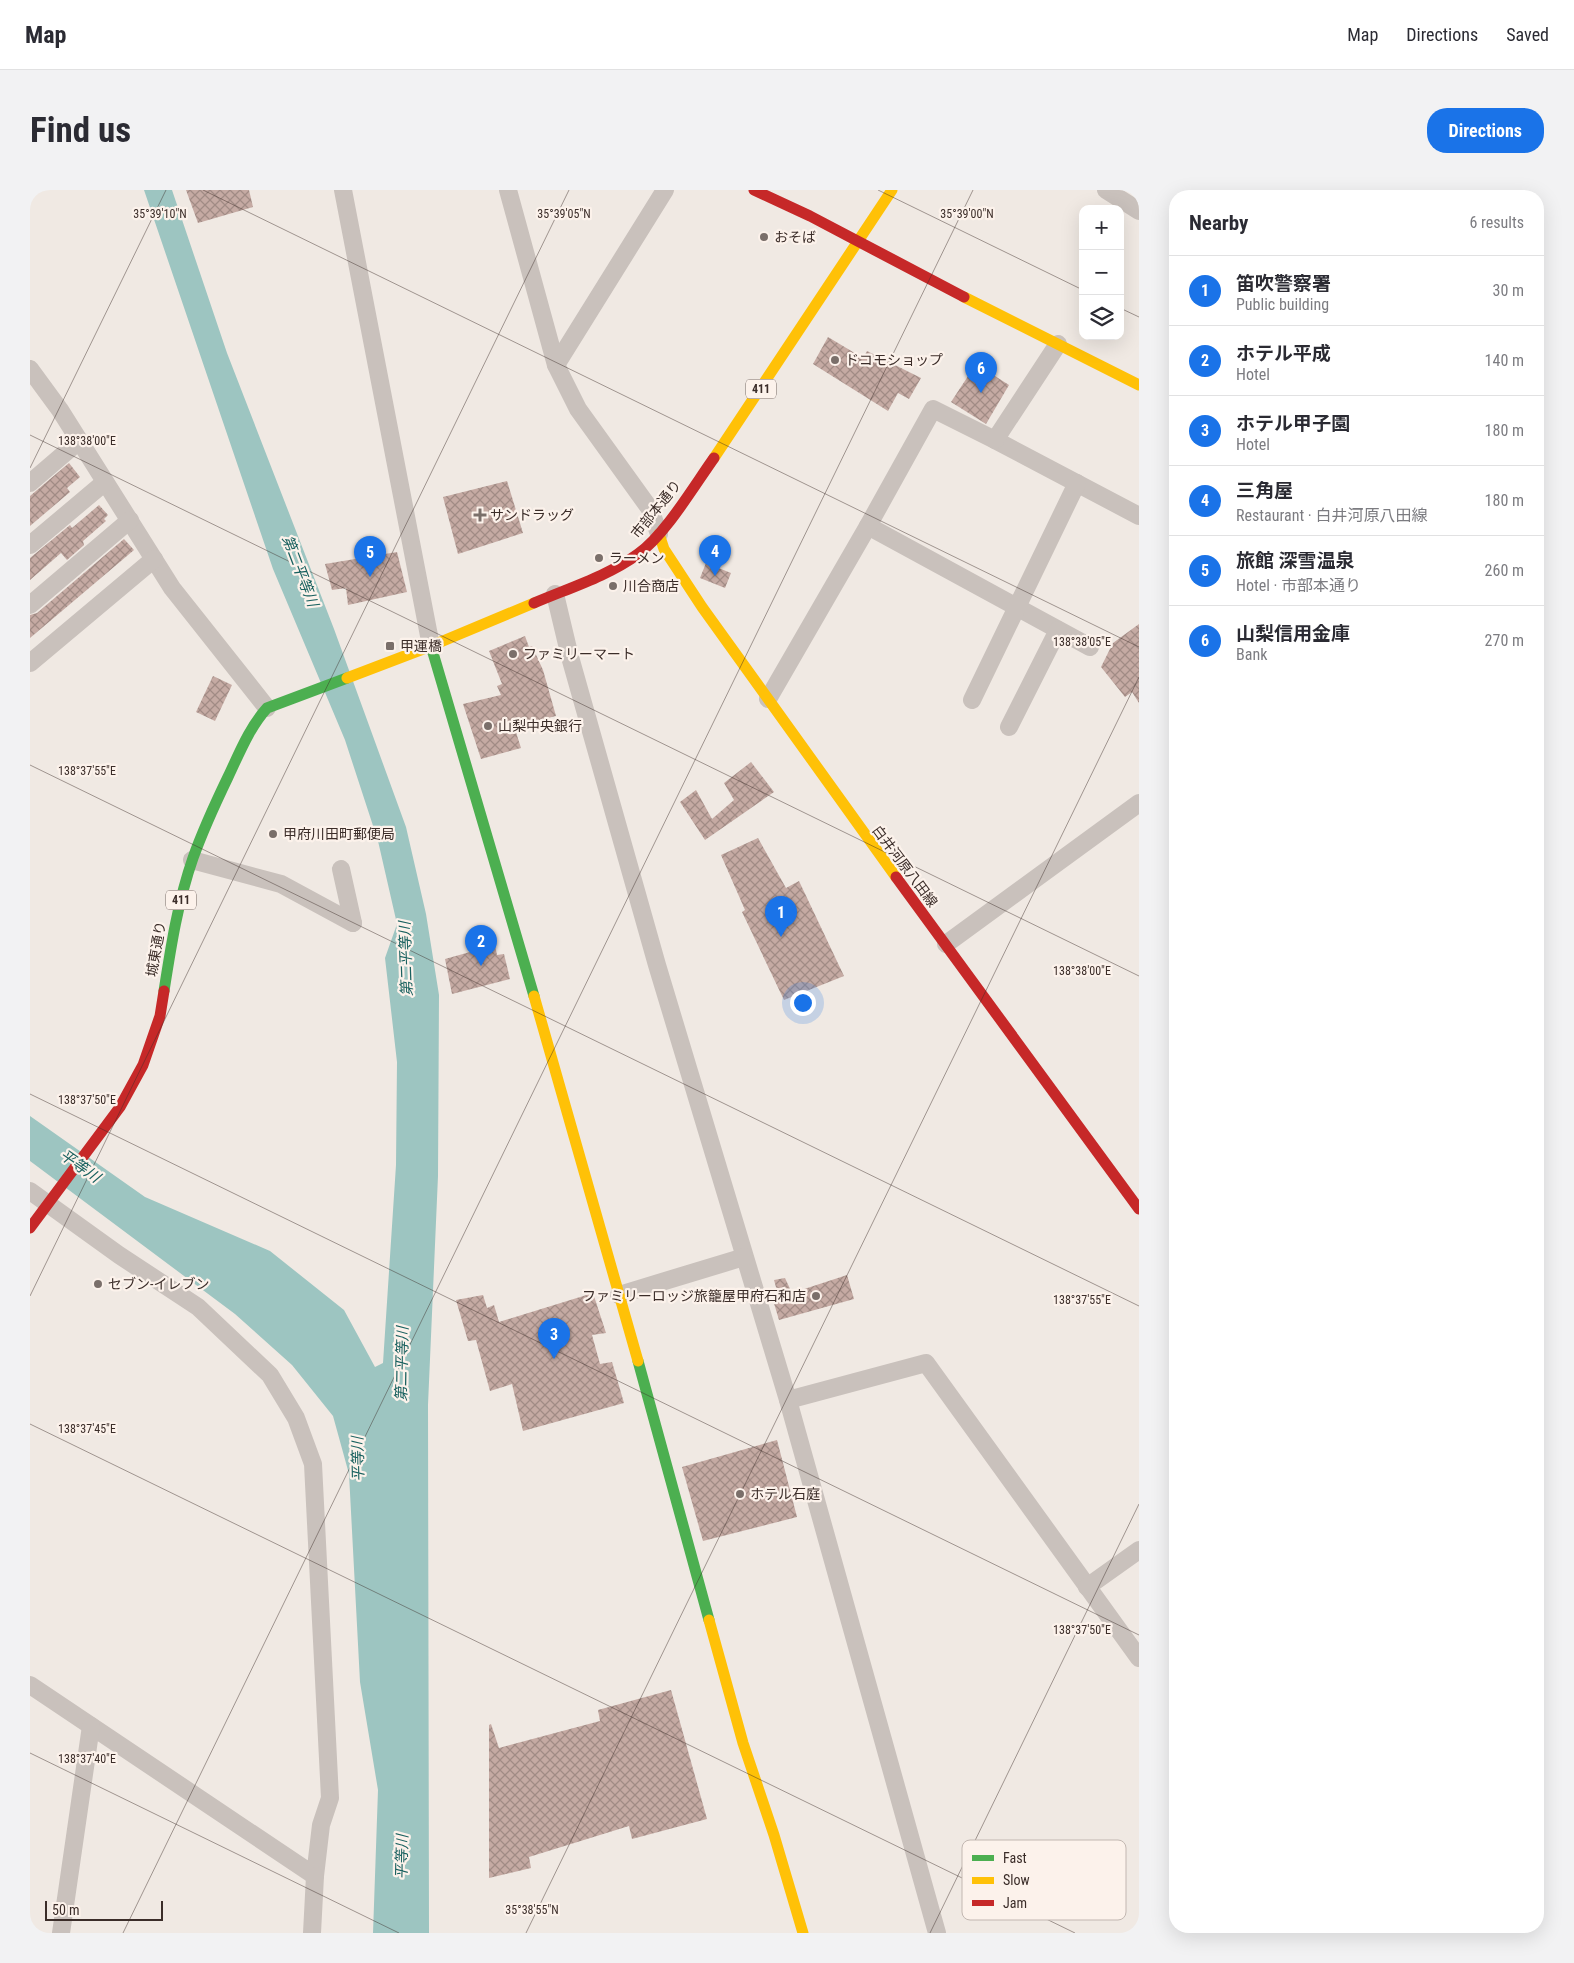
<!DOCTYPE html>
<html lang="en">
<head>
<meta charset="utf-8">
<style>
  :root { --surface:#fff; --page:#f2f2f3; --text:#2b2b33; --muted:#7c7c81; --line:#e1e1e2; --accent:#1a73e8 }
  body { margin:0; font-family:"Roboto Condensed","Noto Sans JP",sans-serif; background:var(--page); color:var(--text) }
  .controls { position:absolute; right:15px; top:15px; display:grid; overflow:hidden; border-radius:10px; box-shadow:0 5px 20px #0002 }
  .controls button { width:45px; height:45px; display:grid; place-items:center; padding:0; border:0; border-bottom:1px solid var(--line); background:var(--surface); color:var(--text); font:25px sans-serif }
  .scale { position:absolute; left:15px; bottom:12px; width:118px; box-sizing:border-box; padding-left:5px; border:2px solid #3b2d29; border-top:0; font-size:14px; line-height:18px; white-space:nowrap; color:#3b2d29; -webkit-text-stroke:4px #fcf2eb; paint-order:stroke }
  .you { position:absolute; left:772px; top:812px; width:18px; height:18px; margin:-12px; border:4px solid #fff; border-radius:50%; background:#1a73e8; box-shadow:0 0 0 8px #1a73e833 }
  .badge { display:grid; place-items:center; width:32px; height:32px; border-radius:50%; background:var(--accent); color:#fff; font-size:16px; font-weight:700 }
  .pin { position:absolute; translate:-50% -41px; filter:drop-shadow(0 1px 2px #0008) }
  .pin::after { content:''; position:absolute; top:26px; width:18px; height:15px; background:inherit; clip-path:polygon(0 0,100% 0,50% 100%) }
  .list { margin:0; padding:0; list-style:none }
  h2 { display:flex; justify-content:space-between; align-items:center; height:65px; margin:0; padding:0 20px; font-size:21px }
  h2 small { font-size:16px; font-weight:400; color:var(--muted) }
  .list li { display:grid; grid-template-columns:32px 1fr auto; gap:15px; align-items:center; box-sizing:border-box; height:70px; padding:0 20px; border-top:1px solid var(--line) }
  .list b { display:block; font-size:19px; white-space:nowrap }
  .list p { margin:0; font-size:16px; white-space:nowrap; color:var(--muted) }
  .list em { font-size:16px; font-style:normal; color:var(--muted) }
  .icon { flex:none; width:28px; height:28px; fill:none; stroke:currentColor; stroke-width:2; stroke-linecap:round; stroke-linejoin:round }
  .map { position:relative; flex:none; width:1109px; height:1743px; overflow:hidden; border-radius:20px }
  header { display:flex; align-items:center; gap:30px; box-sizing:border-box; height:70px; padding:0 25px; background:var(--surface); border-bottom:1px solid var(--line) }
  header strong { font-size:24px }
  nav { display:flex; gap:28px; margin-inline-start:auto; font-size:18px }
  .intro { display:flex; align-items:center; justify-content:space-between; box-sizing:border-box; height:120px; padding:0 30px }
  h1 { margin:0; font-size:35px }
  .button { padding:12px 22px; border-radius:20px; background:var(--accent); color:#fff; font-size:18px; font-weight:700 }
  main { display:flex; gap:30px; padding:0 30px }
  aside { flex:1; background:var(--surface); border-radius:20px; box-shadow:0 5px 20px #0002 }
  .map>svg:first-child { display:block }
  .water { fill:#9dc5c1 }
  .building { fill:url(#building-cross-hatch) }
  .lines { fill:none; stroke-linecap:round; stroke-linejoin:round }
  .street { stroke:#c9c1bc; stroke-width:18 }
  .fast { stroke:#4caf50; stroke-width:11 }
  .slow { stroke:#ffc107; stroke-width:11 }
  .jam { stroke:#c62828; stroke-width:11 }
  .ticks { fill:none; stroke:#3b2d29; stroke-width:1; stroke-opacity:0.45 }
  .poi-dot { fill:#7a6f6a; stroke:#fcf2eb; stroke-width:2 }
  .labels { text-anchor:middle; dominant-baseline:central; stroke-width:4.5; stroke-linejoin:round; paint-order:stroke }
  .shield { fill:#fcf2eb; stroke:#756863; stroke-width:1 }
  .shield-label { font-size:12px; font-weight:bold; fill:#3b2d29 }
  .poi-label { font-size:14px; fill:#3b2d29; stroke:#fcf2eb; text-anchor:start }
  .street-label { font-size:14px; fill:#3b2d29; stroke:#fcf2eb }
  .water-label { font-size:15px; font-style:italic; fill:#19615f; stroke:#fcf2eb }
  .key { fill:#fcf2eb; stroke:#c2b7b1; stroke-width:1 }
  .key-label { font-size:14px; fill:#3b2d29 }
  .ticks-label { font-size:12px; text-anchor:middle; fill:#3b2d29; stroke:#fcf2eb; stroke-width:4.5; stroke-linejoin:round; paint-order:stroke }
</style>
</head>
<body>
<header>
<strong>Map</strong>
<nav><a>Map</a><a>Directions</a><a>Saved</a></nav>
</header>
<div class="intro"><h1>Find us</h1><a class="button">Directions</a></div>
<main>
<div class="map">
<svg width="1109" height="1743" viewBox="0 0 1109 1743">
  <defs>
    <pattern id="building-cross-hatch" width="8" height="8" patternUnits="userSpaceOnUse" patternTransform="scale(1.25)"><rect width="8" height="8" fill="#c5aaa3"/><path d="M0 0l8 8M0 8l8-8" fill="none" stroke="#a18b85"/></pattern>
  </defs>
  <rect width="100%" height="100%" fill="#f0e9e3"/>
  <polygon class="water" points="114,0 142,0 197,163 304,439 376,637 396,724 409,805 408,986 398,1215 399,1743 343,1743 348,1600 330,1492 319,1284 303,1226 262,1175 205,1124 0,971 0,926 115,1007 240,1061 314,1120 345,1177 353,1173 366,975 367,872 355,768 367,734 348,651 315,550 243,379"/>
  <g class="building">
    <polygon points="156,0 219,0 223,17 168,33"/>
    <polygon points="798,147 833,168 837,161 891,188 879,209 868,203 858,221 783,174"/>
    <polygon points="946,174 979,195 956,234 921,212"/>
    <polygon points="39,273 50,287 37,298 40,302 0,336 0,306"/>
    <polygon points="477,291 493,343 428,364 413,307"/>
    <polygon points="69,315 78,325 74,329 76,331 53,351 54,355 37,370 31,363 0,390 0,368 40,335 42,338"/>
    <polygon points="94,349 104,360 0,448 0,425 7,423"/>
    <polygon points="367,362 377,402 318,415 316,398 302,400 295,374"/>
    <polygon points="676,373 701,383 695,398 670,388"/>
    <polygon points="1109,434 1109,513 1102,502 1095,507 1071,477 1083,453"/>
    <polygon points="495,446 499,457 502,456 513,480 526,526 484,536 491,558 451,569 433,514 471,505 467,496 472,494 459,461"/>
    <polygon points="183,486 202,495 185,531 166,522"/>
    <polygon points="721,572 744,602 675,650 650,612 666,600 682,629 704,610 694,593"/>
    <polygon points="728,648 756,698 769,691 814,786 754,810 712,722 715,720 691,665"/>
    <polygon points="465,755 467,765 474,764 480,789 422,804 415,769"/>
    <polygon points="817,1085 824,1109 749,1130 743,1110 749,1108 744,1090 755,1088 762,1103"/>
    <polygon points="563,1103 576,1143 562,1145 570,1174 582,1172 594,1213 493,1241 482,1194 460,1201 446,1150 438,1151 426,1110 453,1105 457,1118 464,1115 469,1132"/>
    <polygon points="747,1250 767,1327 673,1351 652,1277"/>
    <polygon points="641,1500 677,1629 602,1649 599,1636 499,1667 501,1678 459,1688 459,1535 461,1534 469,1558 570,1531 568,1520"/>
  </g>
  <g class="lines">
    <g class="street">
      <polyline points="313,0 401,456"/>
      <polyline points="478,0 526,175 548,219 620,319 629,344"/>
      <polyline points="1076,0 1109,21"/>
      <polyline points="526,175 635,0"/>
      <polyline points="0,179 30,220 142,398 237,518"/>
      <polyline points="965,250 1109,326"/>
      <polyline points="0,293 49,251"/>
      <polyline points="838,336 1060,457"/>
      <polyline points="0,355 75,292"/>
      <polyline points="525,404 540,467 627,775 758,1210 907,1743"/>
      <polyline points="0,415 100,330"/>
      <polyline points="0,473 124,369"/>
      <polyline points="738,509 838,336 903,219 965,250 1028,154"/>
      <polyline points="942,510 1047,293"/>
      <polyline points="979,537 1028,440"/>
      <polyline points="162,670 251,694 323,733"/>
      <polyline points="311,679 323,733"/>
      <polyline points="916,754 1109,613"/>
      <polyline points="0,1001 89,1065 168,1117 240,1185 266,1228 283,1274 300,1608 291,1635 285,1686 0,1495"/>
      <polyline points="589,1105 714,1067"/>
      <polyline points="758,1210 896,1173 1109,1468"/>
      <polyline points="1057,1397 1109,1360"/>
      <polyline points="31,1743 61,1536"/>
      <polyline points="282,1743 285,1686"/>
    </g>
    <g class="fast">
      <polyline points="401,456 504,806"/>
      <path d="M 134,801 C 141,756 148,711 163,668 C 173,640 185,614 198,587 C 209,564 219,538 237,518 L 317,488"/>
      <polyline points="608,1171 679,1430"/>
    </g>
    <g class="slow">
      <polyline points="934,107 1109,195"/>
      <polyline points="684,268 862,0"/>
      <polyline points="629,344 634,359 672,417 866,687"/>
      <polyline points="317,488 401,456 504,413"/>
      <polyline points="504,806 608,1171"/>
      <polyline points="679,1430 713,1553 744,1645 773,1743"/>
    </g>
    <g class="jam">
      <polyline points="724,0 780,26 934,107"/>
      <path d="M 504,413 C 539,398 578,386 608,364 C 635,345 664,296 684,268"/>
      <polyline points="866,687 1109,1019"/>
      <polyline points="0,1038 90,917 113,875 130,826 134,801"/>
    </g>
  </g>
  <path class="ticks" d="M 173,0 L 1109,457M 848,0 L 1053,100M 1090,118 L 1109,127M 0,245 L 1109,786M 0,278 L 136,0M 0,575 L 1109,1116M 0,904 L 1109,1445M 0,1106 L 539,0M 0,1234 L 1045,1743M 0,1563 L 369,1743M 93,1743 L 943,0M 496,1743 L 1109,487M 900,1743 L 1109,1314"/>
  <g class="poi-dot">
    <circle cx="734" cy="47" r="5"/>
    <circle cx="805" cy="170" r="5"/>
    <path d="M447.5 317.5h5v5h5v5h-5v5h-5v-5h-5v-5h5z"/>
    <circle cx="569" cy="368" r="5"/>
    <circle cx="583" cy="396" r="5"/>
    <rect x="355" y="451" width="10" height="10" rx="2.5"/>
    <circle cx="483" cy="464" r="5"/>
    <circle cx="458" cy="536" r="5"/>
    <circle cx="243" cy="644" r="5"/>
    <circle cx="68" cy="1094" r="5"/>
    <circle cx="786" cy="1106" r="5"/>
    <circle cx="710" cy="1304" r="5"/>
  </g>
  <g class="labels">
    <g class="shield">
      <rect x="716" y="189.5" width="30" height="19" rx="4"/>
      <rect x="136" y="700.5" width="30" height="19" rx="4"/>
    </g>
    <g class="shield-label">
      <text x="731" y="199">411</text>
      <text x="151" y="710">411</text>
    </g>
    <g class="poi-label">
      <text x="744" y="47">おそば</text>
      <text x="815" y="170">ドコモショップ</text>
      <text x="460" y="325">サンドラッグ</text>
      <text x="579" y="368">ラーメン</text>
      <text x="593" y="396">川合商店</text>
      <text x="370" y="456">甲運橋</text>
      <text x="493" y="464">ファミリーマート</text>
      <text x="468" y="536">山梨中央銀行</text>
      <text x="253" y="644">甲府川田町郵便局</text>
      <text x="78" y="1094">セブン-イレブン</text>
      <text x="776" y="1106" text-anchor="end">ファミリーロッジ旅籠屋甲府石和店</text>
      <text x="720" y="1304">ホテル石庭</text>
    </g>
    <g class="street-label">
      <text transform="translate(626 319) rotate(-51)">市部本通り</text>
      <text transform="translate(875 676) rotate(53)">白井河原八田線</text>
      <text transform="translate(126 759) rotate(-80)">城東通り</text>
    </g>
    <g class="water-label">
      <text transform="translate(270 381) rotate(69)">第二平等川</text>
      <text transform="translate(376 769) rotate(-92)">第二平等川</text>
      <text transform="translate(50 976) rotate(35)">平等川</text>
      <text transform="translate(372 1174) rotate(-89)">第二平等川</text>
      <text transform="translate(328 1269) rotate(-91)">平等川</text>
      <text transform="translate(372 1667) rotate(-89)">平等川</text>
    </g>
  </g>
  <rect x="932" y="1650" width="164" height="80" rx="8" class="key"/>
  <rect x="942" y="1665" width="22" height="6" fill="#4caf50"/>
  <rect x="942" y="1687" width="22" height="7" fill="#ffc107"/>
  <rect x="942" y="1710" width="22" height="6" fill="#c62828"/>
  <g class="key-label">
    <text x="973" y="1673">Fast</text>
    <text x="973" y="1695">Slow</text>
    <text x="973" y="1718">Jam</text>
  </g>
  <g class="ticks-label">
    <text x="130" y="28">35°39'10"N</text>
    <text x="534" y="28">35°39'05"N</text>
    <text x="937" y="28">35°39'00"N</text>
    <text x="57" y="255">138°38'00"E</text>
    <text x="1052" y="456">138°38'05"E</text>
    <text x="57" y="585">138°37'55"E</text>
    <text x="1052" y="785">138°38'00"E</text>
    <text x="57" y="914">138°37'50"E</text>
    <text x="1052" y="1114">138°37'55"E</text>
    <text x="57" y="1243">138°37'45"E</text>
    <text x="1052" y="1444">138°37'50"E</text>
    <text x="57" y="1573">138°37'40"E</text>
    <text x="502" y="1724">35°38'55"N</text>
  </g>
</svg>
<div class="controls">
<button>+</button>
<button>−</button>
<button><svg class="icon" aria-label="layers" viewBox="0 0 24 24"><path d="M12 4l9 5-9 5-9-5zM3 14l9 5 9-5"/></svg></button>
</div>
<div class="scale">50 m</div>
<div class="you"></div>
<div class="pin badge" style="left:751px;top:747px">1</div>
<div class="pin badge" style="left:451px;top:776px">2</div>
<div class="pin badge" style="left:524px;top:1169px">3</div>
<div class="pin badge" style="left:685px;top:386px">4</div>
<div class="pin badge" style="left:340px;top:387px">5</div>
<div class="pin badge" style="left:951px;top:203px">6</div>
</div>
<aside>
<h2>Nearby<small>6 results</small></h2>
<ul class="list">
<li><span class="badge">1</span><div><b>笛吹警察署</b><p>Public building</p></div><em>30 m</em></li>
<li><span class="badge">2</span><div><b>ホテル平成</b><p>Hotel</p></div><em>140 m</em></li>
<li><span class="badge">3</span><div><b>ホテル甲子園</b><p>Hotel</p></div><em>180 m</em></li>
<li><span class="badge">4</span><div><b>三角屋</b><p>Restaurant · 白井河原八田線</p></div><em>180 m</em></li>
<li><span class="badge">5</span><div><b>旅館 深雪温泉</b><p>Hotel · 市部本通り</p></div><em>260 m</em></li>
<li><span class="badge">6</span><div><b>山梨信用金庫</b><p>Bank</p></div><em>270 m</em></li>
</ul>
</aside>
</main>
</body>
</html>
